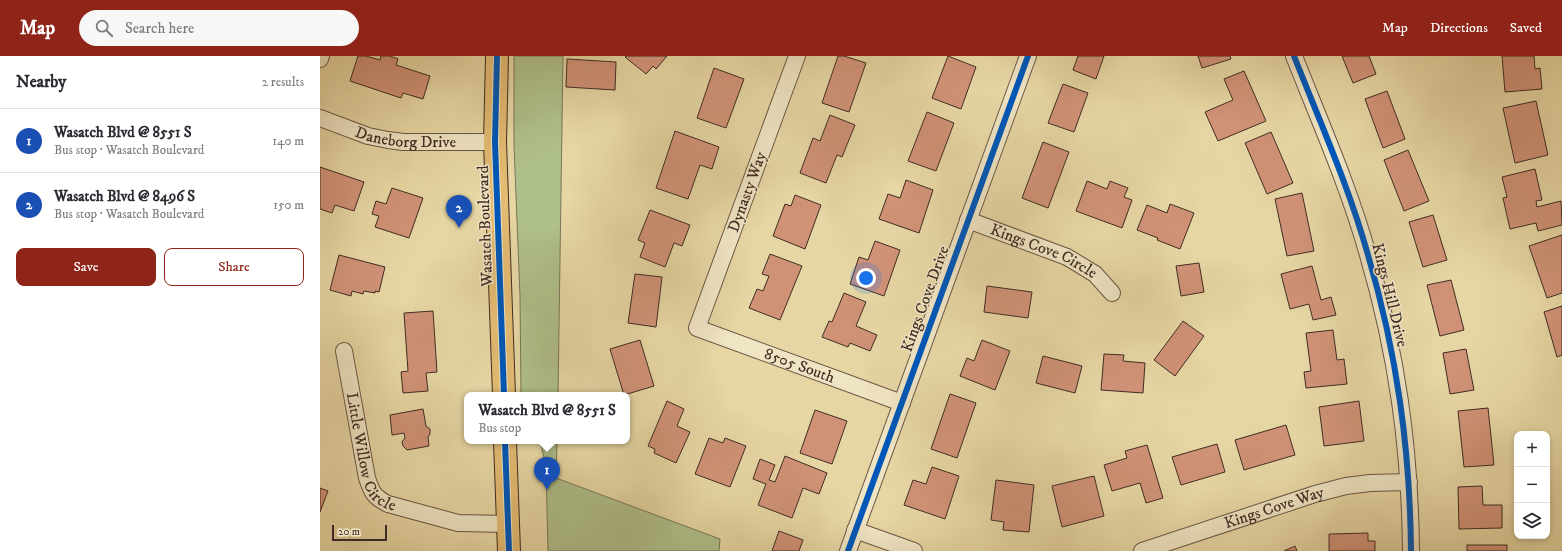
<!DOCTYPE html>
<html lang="en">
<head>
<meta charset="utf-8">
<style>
  :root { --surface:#fff; --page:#f7f7f7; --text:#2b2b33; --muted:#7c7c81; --line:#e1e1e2; --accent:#8f2418 }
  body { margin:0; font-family:"IM FELL DW Pica",serif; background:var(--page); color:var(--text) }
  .controls { position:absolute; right:12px; bottom:12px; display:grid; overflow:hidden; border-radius:8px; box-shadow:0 2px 6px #0003 }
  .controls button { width:36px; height:36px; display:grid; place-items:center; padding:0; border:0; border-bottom:1px solid var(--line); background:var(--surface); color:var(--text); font:20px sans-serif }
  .scale { position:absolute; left:12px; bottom:10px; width:55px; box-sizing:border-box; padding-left:4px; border:2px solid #402c24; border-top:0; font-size:11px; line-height:14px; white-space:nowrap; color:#402c24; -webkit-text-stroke:3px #efe4c3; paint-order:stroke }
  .you { position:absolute; left:546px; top:222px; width:14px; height:14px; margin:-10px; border:3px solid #fff; border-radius:50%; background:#1a73e8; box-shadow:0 0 0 6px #1a73e833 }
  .badge { display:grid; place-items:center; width:26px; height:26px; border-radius:50%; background:var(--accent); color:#fff; font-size:13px; font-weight:700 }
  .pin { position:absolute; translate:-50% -33px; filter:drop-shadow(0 1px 2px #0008) }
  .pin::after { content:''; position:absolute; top:21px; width:14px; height:12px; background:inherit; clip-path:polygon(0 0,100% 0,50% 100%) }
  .popup { position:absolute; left:144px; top:336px; width:166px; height:52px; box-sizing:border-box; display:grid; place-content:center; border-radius:8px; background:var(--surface); filter:drop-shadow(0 1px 3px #0005); font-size:13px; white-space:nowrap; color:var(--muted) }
  .popup b { font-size:15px; color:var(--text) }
  .popup::after { content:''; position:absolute; left:50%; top:100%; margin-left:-8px; border:8px solid transparent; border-top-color:var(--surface) }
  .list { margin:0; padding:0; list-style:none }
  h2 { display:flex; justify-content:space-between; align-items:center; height:52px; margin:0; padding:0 16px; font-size:17px }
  h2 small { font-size:13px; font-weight:400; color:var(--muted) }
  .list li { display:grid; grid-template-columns:26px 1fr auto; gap:12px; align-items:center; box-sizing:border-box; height:64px; padding:0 16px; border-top:1px solid var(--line) }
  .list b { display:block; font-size:15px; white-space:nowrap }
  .list p { margin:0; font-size:13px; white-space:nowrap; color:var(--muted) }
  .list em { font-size:13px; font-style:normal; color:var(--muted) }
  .actions { display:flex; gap:8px; padding:12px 16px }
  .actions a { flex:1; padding:9px 0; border:1px solid var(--accent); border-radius:8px; text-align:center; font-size:14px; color:var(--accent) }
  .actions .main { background:var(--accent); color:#fff }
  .icon { flex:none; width:22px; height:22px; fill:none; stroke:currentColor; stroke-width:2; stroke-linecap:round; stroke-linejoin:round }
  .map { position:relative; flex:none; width:1242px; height:495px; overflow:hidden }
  header { display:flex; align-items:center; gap:24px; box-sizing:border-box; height:56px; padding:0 20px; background:var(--accent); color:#fff }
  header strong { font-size:19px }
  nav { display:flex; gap:22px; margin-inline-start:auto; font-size:14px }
  .search { width:280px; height:36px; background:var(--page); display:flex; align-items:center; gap:10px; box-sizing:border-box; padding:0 14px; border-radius:22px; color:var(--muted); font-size:15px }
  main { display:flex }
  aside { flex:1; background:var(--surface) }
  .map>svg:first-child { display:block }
  .green { fill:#afbf8a; stroke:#787657 }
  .building { fill:#d09277; stroke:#402c24 }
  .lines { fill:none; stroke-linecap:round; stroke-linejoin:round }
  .street-casing { stroke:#6a5644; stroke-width:18 }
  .primary-casing { stroke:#402c24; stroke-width:24 }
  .street { stroke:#efe4c3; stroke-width:16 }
  .primary { stroke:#e3bb72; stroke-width:22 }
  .cycleway-casing { stroke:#efe4c3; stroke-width:8 }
  .cycleway { stroke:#0057b8; stroke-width:6 }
  .labels { text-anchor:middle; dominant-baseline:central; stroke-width:3; stroke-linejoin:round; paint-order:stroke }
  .street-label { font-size:16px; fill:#402c24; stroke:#efe4c3 }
</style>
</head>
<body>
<header>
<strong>Map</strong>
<div class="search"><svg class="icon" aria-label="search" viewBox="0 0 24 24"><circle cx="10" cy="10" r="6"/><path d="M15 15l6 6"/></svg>Search here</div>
<nav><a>Map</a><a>Directions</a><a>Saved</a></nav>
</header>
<main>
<aside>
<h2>Nearby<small>2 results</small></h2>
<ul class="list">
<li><span class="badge" style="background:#1a4fb4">1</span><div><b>Wasatch Blvd @ 8551 S</b><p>Bus stop · Wasatch Boulevard</p></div><em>140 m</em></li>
<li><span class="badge" style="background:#1a4fb4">2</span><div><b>Wasatch Blvd @ 8496 S</b><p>Bus stop · Wasatch Boulevard</p></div><em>150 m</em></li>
</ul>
<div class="actions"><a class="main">Save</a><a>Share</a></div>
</aside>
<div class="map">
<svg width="1242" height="495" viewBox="0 0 1242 495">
  <rect width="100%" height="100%" fill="#e6d6a3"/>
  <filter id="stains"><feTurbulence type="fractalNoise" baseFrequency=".005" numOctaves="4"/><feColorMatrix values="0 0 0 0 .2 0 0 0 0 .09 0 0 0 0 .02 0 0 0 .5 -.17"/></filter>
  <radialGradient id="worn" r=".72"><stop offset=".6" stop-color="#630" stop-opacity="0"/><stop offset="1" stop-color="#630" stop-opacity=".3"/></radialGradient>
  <g class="green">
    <polygon points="194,0 243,0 238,339 201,338 200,240 194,89"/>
    <polygon points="220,385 237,385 236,422 400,483 399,495 228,495 226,410"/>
  </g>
  <g class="building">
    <polygon points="38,0 46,0 60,4 61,0 70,0 78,3 76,9 110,20 103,43 83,37 81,42 30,25"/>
    <polygon points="306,0 347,0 336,13 333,10 326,18 305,1"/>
    <polygon points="518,0 524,0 546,7 529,56 502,47"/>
    <polygon points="628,0 656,11 641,53 612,42"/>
    <polygon points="758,0 784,0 776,23 753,14"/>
    <polygon points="878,0 910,0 911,3 882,12"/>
    <polygon points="1022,0 1049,0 1056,18 1033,27"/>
    <polygon points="1182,0 1214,0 1215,13 1220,12 1222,33 1185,36"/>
    <polygon points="247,3 296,6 295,34 246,31"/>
    <polygon points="394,12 424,23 406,72 377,62"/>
    <polygon points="924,15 946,65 898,85 885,56 913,44 904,23"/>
    <polygon points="743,28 768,37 754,76 728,67"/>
    <polygon points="1067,35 1085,83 1063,92 1045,43"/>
    <polygon points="1216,45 1228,99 1195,107 1183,52"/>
    <polygon points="607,56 634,67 616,115 588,105"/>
    <polygon points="510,59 535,69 522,101 517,99 506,127 480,117 493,82 500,85"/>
    <polygon points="355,75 399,91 392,113 380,109 368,143 336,132"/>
    <polygon points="951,76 973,127 947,138 925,87"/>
    <polygon points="723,86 749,96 728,152 702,142"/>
    <polygon points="1088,94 1109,145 1084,155 1064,104"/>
    <polygon points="0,111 44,126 34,155 15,149 12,157 0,153"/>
    <polygon points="1215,113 1222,144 1216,145 1217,151 1241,145 1242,169 1218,175 1216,167 1190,173 1183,142 1187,141 1182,121"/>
    <polygon points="586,124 613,134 599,177 559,163 568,138 580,142"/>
    <polygon points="767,125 787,133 790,125 808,132 804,141 812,144 802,172 756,155"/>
    <polygon points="72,132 103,142 89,182 55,171 59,160 52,158 56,145 66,148"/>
    <polygon points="982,137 994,195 967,200 955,143"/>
    <polygon points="475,139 501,149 485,193 453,180 465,148 471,150"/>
    <polygon points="850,148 874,157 860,193 837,184 838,182 817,174 827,149 847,157"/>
    <polygon points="330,154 370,169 362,190 354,187 345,211 320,201 325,187 318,184"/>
    <polygon points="1113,159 1127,204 1103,211 1089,166"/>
    <polygon points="1242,179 1242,237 1227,242 1209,190"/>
    <polygon points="555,185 580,194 564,240 530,228 539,201 548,204"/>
    <polygon points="450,198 482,210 460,264 429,252 437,233 443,235 449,220 442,218"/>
    <polygon points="19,199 65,211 59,236 55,235 55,237 44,235 43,238 32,235 31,240 10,234"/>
    <polygon points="879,207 884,236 861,240 856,210"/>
    <polygon points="992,210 1001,244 1011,241 1016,259 993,264 989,248 970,253 961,218"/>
    <polygon points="315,218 342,221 336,271 308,267"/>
    <polygon points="1131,224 1144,274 1120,280 1107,229"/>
    <polygon points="667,230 712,236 708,262 664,256"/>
    <polygon points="524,237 546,246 536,270 557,279 550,295 530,287 528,291 502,281 509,265 512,266"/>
    <polygon points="1242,250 1242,299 1237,301 1224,256"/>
    <polygon points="113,255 117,316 106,317 108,335 83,337 81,316 88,315 84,257"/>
    <polygon points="863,265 884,280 855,320 834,304"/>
    <polygon points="1013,274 1017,304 1024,303 1027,328 986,332 984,316 991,315 986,277"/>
    <polygon points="320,284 334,330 304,339 290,293"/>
    <polygon points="662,284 690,295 675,334 640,320 647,302 654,305"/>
    <polygon points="1146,293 1154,334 1130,338 1123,297"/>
    <polygon points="784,298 804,299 803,305 825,307 823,337 781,334"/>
    <polygon points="723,300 762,310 755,337 716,327"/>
    <polygon points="630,338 656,347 637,402 611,393"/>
    <polygon points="347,345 364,353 357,370 370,376 356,407 334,397 335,393 328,390"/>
    <polygon points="1039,345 1044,385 1004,390 999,351"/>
    <polygon points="1168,352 1174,409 1144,411 1138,355"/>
    <polygon points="103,353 106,370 110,373 110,378 108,381 109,390 87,394 83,390 82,386 85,382 84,377 72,379 70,359"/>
    <polygon points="495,354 527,365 512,408 480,397"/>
    <polygon points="966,369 975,399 924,414 915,384"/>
    <polygon points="389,382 403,387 405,382 426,390 410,431 375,418"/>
    <polygon points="897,388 905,416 861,429 852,401"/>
    <polygon points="827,389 843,442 826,447 820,427 792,435 784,409 807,402 805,395"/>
    <polygon points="465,400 507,417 499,438 483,432 472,462 438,449 446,428 433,423 440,403 455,409 449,424 455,426"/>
    <polygon points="612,411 639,420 625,463 584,449 593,424 606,428"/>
    <polygon points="774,420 784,460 742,471 732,430"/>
    <polygon points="676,424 714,429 709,476 683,474 684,466 671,464"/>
    <polygon points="1162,430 1163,449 1182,449 1182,472 1139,473 1138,431"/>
    <polygon points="0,432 8,435 0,456"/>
    <polygon points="459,475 483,484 479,495 452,495"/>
    <polygon points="1048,477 1048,485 1055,485 1055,495 1009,495 1009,478"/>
    <rect x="1147" y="489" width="40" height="6"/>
    <polygon points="975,490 977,495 964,495"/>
  </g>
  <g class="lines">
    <defs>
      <g id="street">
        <path id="s1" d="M 477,0 L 377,272 L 582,347"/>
        <path d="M 974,0 C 1000,66 1029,131 1048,199 C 1077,298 1090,392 1091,495"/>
        <polyline points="0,3 1,0"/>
        <path id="s2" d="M 0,62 L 48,80 L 68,84 L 83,86 L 175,86"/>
        <path id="s3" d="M 648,164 L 747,201 L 775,218 L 792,237"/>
        <path id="s4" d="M 24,295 L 47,422 C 52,437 54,441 68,448 L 138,467 L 188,468"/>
        <polyline points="535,474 594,495"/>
        <polyline points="528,495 708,0"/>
        <path id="s5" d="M 822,495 L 995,438 L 1026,430 L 1050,427 L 1089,426"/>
      </g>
      <g id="primary">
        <polyline points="177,0 175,86 184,339"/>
        <polyline points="185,385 189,495"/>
      </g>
    </defs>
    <use href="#street" class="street-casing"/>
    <use href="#primary" class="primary-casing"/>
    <use href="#street" class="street"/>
    <use href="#primary" class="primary"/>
    <defs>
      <g id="cycleway">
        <polyline points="177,0 175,86 184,339"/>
        <path d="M 974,0 C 1000,66 1029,131 1048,199 C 1077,298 1090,392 1091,495"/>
        <polyline points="185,385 189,495"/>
        <polyline points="528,495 708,0"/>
      </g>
    </defs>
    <use href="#cycleway" class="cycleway-casing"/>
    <use href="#cycleway" class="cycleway"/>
  </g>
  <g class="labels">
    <g class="street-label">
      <text stroke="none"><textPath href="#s2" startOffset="89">Daneborg Drive</textPath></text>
      <text transform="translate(427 136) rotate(-70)">Dynasty Way</text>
      <text transform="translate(165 170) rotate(-92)">Wasatch Boulevard</text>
      <text stroke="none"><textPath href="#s3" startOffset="82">Kings Cove Circle</textPath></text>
      <text transform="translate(1070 239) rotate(76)">Kings Hill Drive</text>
      <text transform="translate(605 243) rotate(-70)">Kings Cove Drive</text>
      <text stroke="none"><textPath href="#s1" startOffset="399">8505 South</textPath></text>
      <text stroke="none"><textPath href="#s4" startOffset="107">Little Willow Circle</textPath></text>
      <text stroke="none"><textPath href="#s5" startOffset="139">Kings Cove Way</textPath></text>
    </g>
  </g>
  <rect width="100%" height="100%" filter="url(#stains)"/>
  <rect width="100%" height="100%" fill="url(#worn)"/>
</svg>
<div class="controls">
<button>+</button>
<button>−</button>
<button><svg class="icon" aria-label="layers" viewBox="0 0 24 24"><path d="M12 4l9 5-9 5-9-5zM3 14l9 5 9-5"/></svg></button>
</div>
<div class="scale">20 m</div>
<div class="you"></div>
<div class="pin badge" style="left:227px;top:434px;background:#1a4fb4">1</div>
<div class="popup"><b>Wasatch Blvd @ 8551 S</b>Bus stop</div>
<div class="pin badge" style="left:139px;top:172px;background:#1a4fb4">2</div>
</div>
</main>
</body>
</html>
